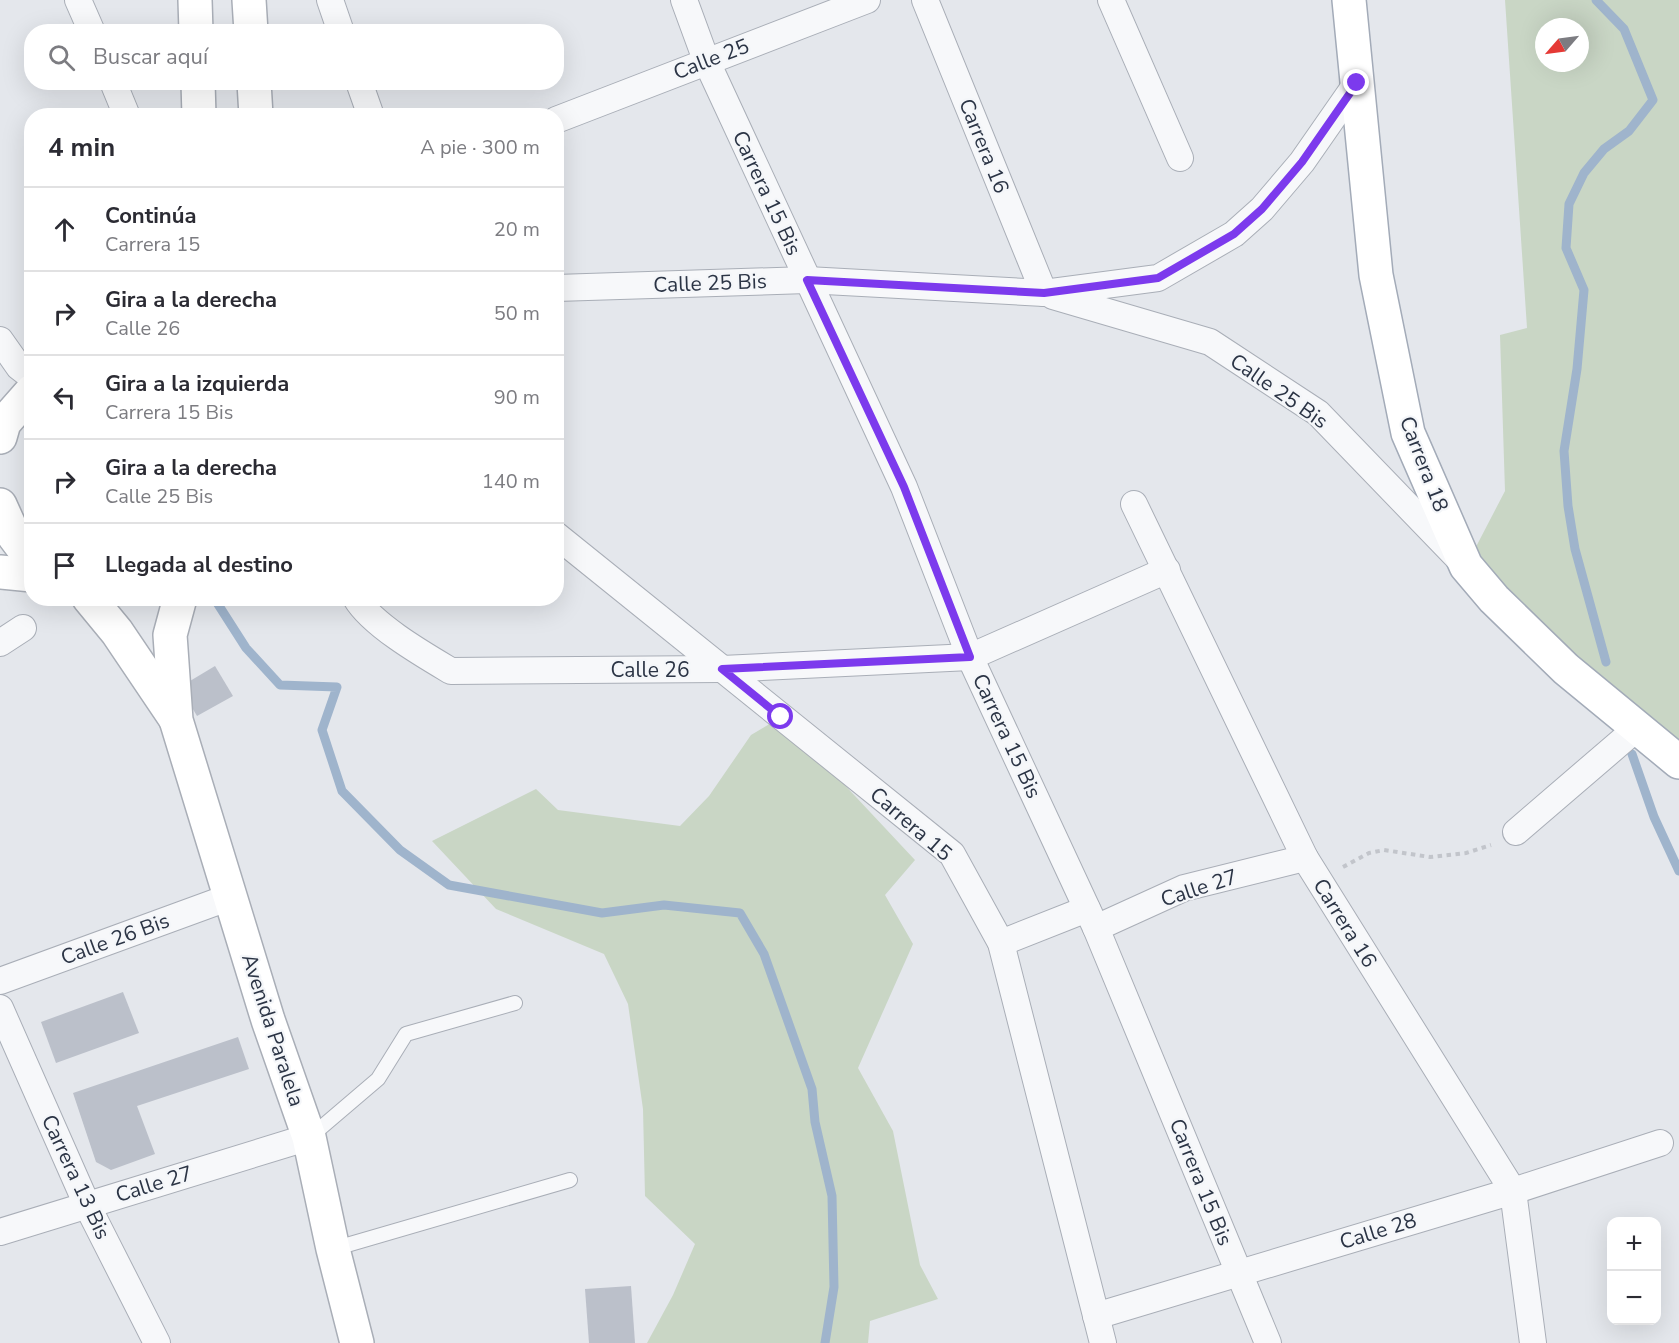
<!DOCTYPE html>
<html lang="es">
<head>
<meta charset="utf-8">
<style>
  :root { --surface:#fff; --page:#f2f2f3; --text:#2b2b33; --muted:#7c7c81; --line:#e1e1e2 }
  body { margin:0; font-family:"Nunito Sans",sans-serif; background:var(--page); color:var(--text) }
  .controls { position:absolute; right:18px; bottom:18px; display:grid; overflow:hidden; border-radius:12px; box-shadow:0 6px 24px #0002 }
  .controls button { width:54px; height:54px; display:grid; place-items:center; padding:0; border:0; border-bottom:2px solid var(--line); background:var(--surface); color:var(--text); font:30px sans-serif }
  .compass { position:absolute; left:1535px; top:18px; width:54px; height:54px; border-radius:50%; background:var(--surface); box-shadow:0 6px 24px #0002; rotate:242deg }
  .stop { position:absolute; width:18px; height:18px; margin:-14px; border:4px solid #7c3aed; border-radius:50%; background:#fff }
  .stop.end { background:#7c3aed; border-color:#fff; box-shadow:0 2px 6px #0008 }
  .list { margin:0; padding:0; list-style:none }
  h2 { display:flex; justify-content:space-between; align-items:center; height:78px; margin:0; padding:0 24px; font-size:26px }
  h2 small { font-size:20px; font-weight:400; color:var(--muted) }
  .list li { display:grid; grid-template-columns:39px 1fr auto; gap:18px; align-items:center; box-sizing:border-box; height:84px; padding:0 24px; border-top:2px solid var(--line) }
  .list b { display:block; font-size:22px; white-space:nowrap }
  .list p { margin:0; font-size:20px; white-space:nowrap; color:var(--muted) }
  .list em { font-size:20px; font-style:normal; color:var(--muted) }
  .icon { flex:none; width:33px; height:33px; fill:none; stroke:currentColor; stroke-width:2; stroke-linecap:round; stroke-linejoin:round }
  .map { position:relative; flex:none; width:1679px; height:1343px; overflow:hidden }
  .search { position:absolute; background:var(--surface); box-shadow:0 6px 24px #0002; left:24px; top:24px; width:540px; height:66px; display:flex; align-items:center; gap:15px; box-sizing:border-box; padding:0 21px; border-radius:24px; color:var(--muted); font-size:22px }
  .panel { position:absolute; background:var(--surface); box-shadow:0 6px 24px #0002; left:24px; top:108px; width:540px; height:498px; border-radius:24px }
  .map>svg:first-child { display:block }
  .green { fill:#c9d6c5; fill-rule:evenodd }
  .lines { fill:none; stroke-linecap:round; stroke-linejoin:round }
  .stream { stroke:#9fb4cc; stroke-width:9 }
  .building { fill:#bbc0ca }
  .lane-casing { stroke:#a9aeb7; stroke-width:16 }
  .street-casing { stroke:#a9aeb7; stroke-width:28 }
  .secondary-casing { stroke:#a9aeb7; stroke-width:36 }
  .primary-casing { stroke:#a3abb8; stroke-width:36 }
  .path { stroke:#c2c5cb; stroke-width:4; stroke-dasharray:4.5 4.5; stroke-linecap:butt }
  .lane { stroke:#f7f8fa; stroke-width:14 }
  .street { stroke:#f7f8fa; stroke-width:26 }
  .secondary { stroke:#fff; stroke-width:33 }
  .primary { stroke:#fff; stroke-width:33 }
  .route { stroke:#7c3aed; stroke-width:8 }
  .labels { text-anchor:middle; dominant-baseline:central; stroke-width:4.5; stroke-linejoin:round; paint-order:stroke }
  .street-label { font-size:21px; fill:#2b3445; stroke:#f4f6f9 }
</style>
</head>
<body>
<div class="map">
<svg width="1679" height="1343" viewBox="0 0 1679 1343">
  <rect width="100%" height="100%" fill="#e4e7ec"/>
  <g class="green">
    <path d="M 1505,0 L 1679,0 L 1679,762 L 1466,566 L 1505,491 L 1500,335 L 1527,328 ZM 1544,27 L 1580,27 L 1580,63 L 1544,63 Z"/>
    <polygon points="781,717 915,860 885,895 913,944 858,1068 893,1131 920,1265 938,1299 870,1321 868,1343 647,1343 673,1295 695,1244 645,1196 643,1109 628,1004 604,954 496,909 432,841 536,789 558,810 680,826 709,796 751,735"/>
  </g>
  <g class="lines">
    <g class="stream">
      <polyline points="1596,0 1624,29 1653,100 1629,131 1604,149 1584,173 1569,204 1566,248 1584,290 1577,369 1564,451 1568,506 1575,549 1606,662"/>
      <polyline points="214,598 246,648 280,685 337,687 322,730 342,791 400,850 449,885 602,913 664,905 740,913 764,954 812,1089 815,1122 832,1196 834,1287 825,1343"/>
      <polyline points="1632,754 1654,817 1679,871"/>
    </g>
  </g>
  <g class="building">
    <polygon points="215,666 233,696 197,716 180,687"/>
    <polygon points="123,992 139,1033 56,1063 41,1022"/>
    <polygon points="238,1037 249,1069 137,1106 155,1154 111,1170 96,1162 73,1093"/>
    <polygon points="631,1286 635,1343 589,1343 585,1289"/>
  </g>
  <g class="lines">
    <defs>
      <g id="lane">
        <polyline points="310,1137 378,1079 406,1034 515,1003"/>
        <polyline points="333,1249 570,1180"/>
      </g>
      <g id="street">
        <polyline points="78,0 92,32"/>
        <polyline points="330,0 341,32"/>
        <polyline points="684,0 706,60 904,487 970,657 1096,928 1268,1343"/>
        <polyline points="925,0 1044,293"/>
        <polyline points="1111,0 1180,158"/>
        <polyline points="113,82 127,116"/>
        <polyline points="359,82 371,116"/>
        <polyline points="556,120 867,0"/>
        <polyline points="556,288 807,280 1044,293 1158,278 1234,234 1262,209 1302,162 1357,83"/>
        <polyline points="1053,296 1210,342 1318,413 1458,558"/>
        <polyline points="0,340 19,367 32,377"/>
        <polyline points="1134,504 1305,858 1513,1191 1533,1343"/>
        <polyline points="556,535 952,854 1001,943 1103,1343"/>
        <path d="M 356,598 C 372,625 424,655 451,671 L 722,669 L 970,657 L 1167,570"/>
        <polyline points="0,643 23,628"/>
        <polyline points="1516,832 1637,728"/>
        <polyline points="1096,928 1184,888 1305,858"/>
        <polyline points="1001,943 1087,909"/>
        <polyline points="0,981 230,897"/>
        <polyline points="0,1008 87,1205 157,1343"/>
        <polyline points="0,1232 309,1137"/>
        <polyline points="1096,1316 1513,1191 1660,1143"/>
      </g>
      <g id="secondary">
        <polyline points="195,0 196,32"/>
        <polyline points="249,0 251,32"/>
        <polyline points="198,82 199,116"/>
        <polyline points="254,82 256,116"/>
        <polyline points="0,437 4,423 32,391"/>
        <polyline points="0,505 14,536 32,560"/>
        <polyline points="0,572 32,575"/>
        <polyline points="89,598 117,632 175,718"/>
        <polyline points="180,598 170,635 176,720 268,1020 309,1137 333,1249 357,1343"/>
      </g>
      <polyline id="primary" points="1349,0 1376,275 1408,433 1466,566 1494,599 1566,669 1679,762"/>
    </defs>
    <use href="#lane" class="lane-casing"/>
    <use href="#street" class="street-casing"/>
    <use href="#secondary" class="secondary-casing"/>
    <use href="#primary" class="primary-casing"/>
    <polyline class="path" points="1343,867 1369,853 1384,850 1430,857 1466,853 1491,845"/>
    <use href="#lane" class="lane"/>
    <use href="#street" class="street"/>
    <use href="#secondary" class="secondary"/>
    <use href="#primary" class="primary"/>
  </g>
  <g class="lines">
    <polyline class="route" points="781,717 722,669 970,657 904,487 807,280 1044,293 1158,278 1234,234 1262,209 1302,162 1357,83"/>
  </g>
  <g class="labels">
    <g class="street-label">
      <text transform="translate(711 59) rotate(-21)">Calle 25</text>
      <text transform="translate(984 146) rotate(68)">Carrera 16</text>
      <text transform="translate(767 193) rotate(65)">Carrera 15 Bis</text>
      <text transform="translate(710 283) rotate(-2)">Calle 25 Bis</text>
      <text transform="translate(1279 391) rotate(35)">Calle 25 Bis</text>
      <text transform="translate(1424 464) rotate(69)">Carrera 18</text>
      <text x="650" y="670">Calle 26</text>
      <text transform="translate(1007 736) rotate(65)">Carrera 15 Bis</text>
      <text transform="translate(911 824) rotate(41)">Carrera 15</text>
      <text transform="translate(1199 888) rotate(-18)">Calle 27</text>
      <text transform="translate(1345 923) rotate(58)">Carrera 16</text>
      <text transform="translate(115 939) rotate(-20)">Calle 26 Bis</text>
      <text transform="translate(273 1030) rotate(72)">Avenida Paralela</text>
      <text transform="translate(76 1177) rotate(65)">Carrera 13 Bis</text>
      <text transform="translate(1201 1182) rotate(68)">Carrera 15 Bis</text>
      <text transform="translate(154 1184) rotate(-17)">Calle 27</text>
      <text transform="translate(1378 1231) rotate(-17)">Calle 28</text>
    </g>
  </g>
</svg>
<div class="controls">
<button>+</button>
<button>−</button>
</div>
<svg class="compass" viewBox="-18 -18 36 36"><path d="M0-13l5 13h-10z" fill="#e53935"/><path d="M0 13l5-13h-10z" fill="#7c7c81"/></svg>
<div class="stop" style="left:781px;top:717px"></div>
<div class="stop end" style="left:1357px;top:83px"></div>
<div class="search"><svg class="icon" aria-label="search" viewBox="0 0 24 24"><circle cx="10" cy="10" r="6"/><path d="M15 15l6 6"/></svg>Buscar aquí</div>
<section class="panel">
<h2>4 min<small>A pie · 300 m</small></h2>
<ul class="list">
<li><svg class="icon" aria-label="ahead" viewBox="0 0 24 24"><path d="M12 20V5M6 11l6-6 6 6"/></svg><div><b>Continúa</b><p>Carrera 15</p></div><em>20 m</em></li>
<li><svg class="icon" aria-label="right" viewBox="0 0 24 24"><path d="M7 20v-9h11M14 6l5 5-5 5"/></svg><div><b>Gira a la derecha</b><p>Calle 26</p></div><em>50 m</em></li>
<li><svg class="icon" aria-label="left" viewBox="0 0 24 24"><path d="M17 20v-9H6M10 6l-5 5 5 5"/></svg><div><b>Gira a la izquierda</b><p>Carrera 15 Bis</p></div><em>90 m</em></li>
<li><svg class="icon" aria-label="right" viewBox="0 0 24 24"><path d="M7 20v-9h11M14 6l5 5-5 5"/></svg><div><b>Gira a la derecha</b><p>Calle 25 Bis</p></div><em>140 m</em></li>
<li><svg class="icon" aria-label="arrive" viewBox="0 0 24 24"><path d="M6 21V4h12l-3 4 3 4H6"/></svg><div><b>Llegada al destino</b></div></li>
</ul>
</section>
</div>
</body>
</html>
